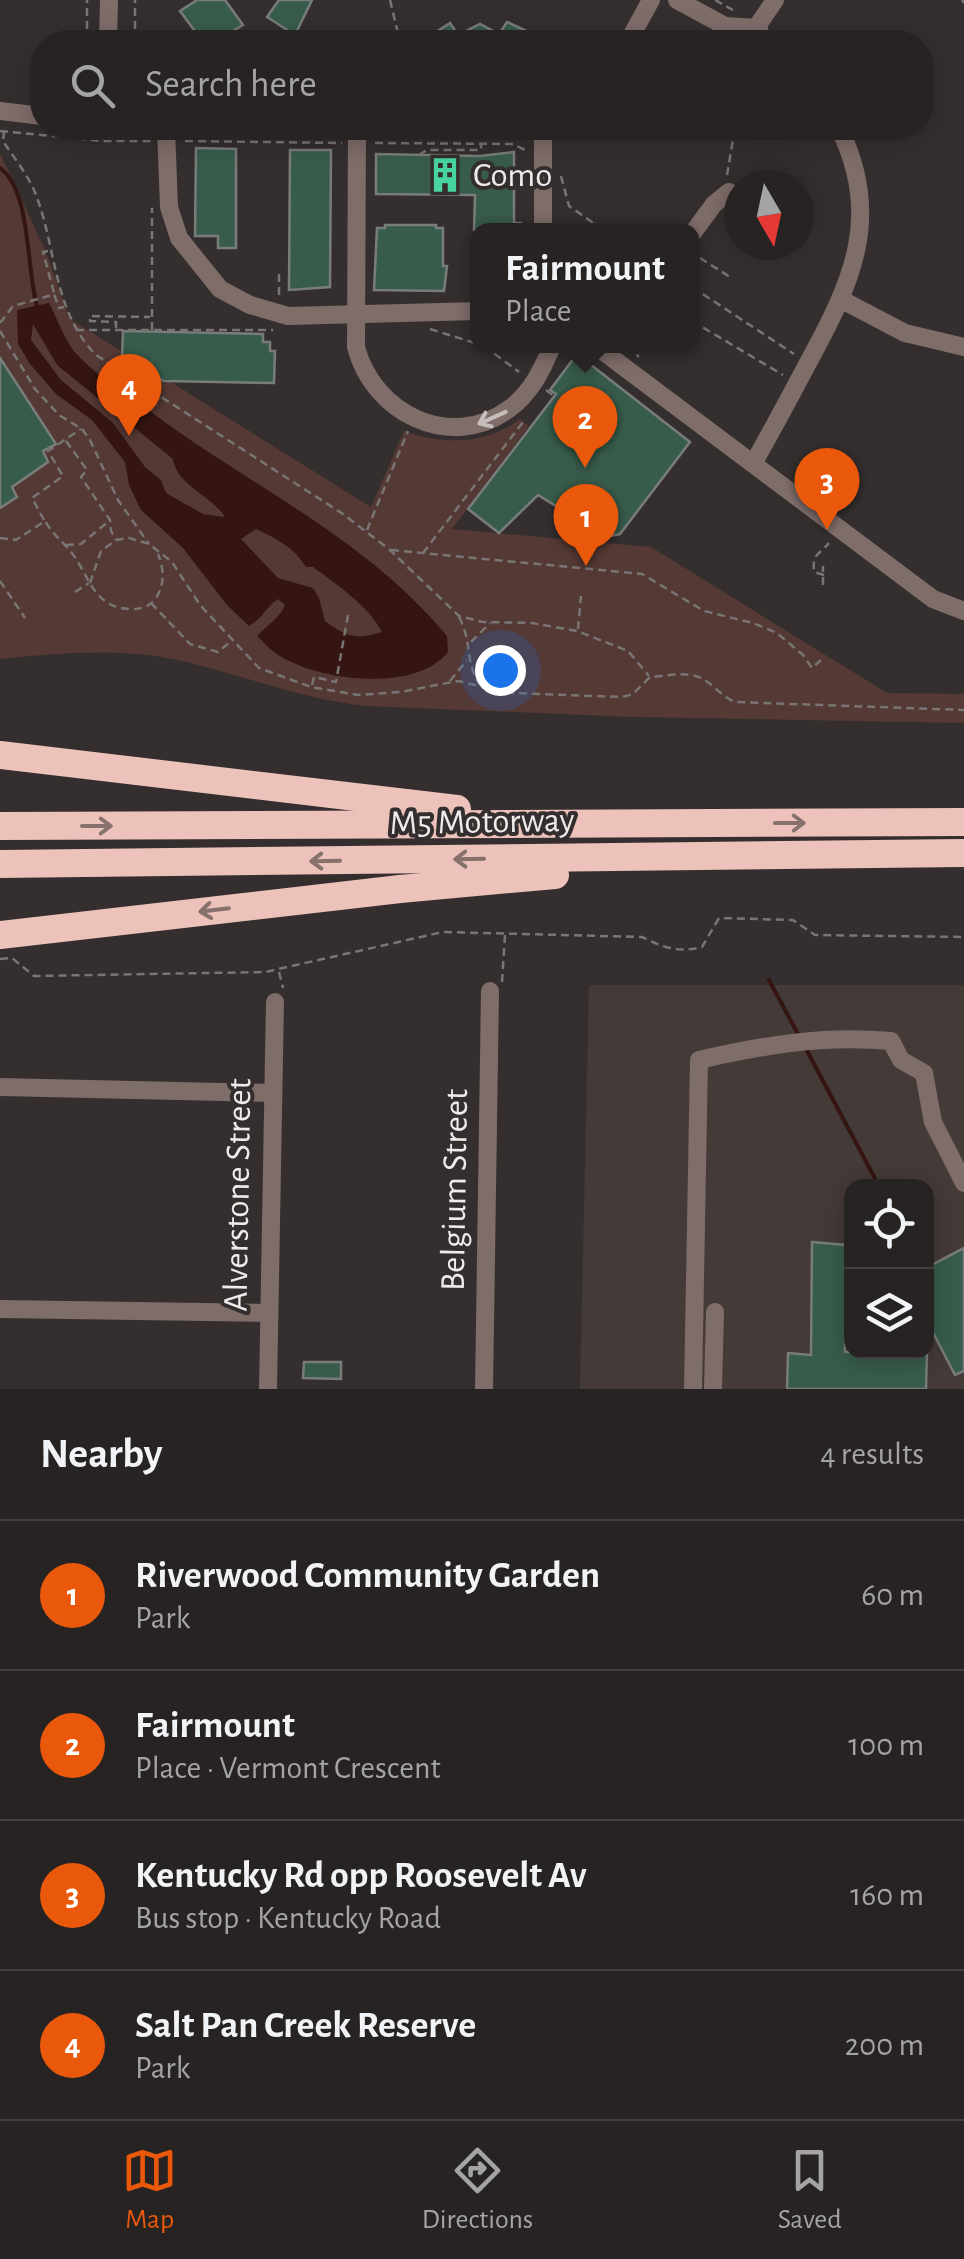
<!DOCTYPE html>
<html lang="en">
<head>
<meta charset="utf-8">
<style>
  :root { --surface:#272322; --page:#2f2b2a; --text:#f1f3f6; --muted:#a4a4a5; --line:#434040; --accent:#ea580c }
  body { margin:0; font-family:"Alegreya Sans",sans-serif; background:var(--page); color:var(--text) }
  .controls { position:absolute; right:30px; bottom:30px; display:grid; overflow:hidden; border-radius:20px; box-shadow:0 5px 25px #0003 }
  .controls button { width:90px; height:90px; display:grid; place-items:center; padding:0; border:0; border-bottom:2px solid var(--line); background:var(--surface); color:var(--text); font:50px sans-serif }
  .compass { position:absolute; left:724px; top:170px; width:90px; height:90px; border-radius:50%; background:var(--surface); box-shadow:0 5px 25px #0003; rotate:171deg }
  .you { position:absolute; left:500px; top:670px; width:35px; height:35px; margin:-25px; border:8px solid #fff; border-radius:50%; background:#1a73e8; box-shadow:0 0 0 15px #1a73e833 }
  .badge { display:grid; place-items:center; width:65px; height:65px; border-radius:50%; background:var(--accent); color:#fff; font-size:32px; font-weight:700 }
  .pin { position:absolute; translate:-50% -82px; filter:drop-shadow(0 2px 5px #0008) }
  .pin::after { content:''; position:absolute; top:52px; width:35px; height:30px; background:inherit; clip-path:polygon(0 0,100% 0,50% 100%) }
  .popup { position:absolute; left:470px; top:223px; width:230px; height:130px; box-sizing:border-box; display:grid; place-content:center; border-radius:20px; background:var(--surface); filter:drop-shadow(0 2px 8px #0005); font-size:32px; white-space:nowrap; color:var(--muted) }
  .popup b { font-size:38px; color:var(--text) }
  .popup::after { content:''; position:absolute; left:50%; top:100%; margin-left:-20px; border:20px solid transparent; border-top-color:var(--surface) }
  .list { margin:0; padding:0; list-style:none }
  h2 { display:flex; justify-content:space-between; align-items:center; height:130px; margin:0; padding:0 40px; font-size:42px }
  h2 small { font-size:32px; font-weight:400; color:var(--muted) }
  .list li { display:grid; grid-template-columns:65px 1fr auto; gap:30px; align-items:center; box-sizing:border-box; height:150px; padding:0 40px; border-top:2px solid var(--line) }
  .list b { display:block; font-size:38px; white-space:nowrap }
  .list p { margin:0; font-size:32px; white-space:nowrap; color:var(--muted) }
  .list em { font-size:32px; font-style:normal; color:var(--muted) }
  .icon { flex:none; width:55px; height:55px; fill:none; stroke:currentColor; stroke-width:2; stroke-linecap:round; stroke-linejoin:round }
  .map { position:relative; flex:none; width:964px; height:1389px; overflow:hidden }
  .search { position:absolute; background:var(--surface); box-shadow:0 5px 25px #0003; left:30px; right:30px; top:30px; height:110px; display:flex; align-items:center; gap:25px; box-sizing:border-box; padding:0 35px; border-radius:40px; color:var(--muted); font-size:38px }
  .sheet { height:730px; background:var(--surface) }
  nav { display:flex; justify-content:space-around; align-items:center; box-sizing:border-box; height:140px; border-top:2px solid var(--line); background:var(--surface); font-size:28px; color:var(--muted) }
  nav a { display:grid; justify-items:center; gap:5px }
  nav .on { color:var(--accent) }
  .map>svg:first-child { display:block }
  .built { fill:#443a37; fill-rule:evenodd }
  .green { fill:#553934 }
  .water { fill:#341511; fill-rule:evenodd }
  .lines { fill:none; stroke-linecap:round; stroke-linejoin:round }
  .stream { stroke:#341511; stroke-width:4 }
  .building { fill:#385c4b; stroke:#787d7b; stroke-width:2.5 }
  .path { stroke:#797574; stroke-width:2.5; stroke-dasharray:8 5; stroke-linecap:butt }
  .minor { stroke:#7f6d6a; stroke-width:18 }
  .highway { stroke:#ecc2ba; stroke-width:28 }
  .oneway { stroke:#c7bfbd }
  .oneway2 { stroke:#87716d }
  .labels { text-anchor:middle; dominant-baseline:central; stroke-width:8; stroke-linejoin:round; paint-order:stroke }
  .poi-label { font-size:35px; fill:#eeebea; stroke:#342f2e; text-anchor:start }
  .street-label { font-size:35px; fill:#eeebea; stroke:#342f2e }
</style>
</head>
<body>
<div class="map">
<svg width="964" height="1389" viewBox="0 0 964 1389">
  <rect width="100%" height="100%" fill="#342f2e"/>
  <path class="built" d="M 589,985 L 964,985 L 964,1389 L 580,1389 ZM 852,1186 L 926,1186 L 926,1352 L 852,1352 Z"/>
  <path class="green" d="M 0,153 L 45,250 L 70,319 L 371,507 L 404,431 C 444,445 485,445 520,419 L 529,426 L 452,529 L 651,547 L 887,693 L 964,694 L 964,723 L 634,717 L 367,706 C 304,700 246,676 186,662 C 125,647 62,653 0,659 Z"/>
  <path class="water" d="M 49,303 C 57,318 63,336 73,350 C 93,374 126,393 151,412 C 250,486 366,538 447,636 L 448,652 C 415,694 313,681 274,652 C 268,648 263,641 257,636 C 267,625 280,618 285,605 L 278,599 C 265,608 265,616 249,626 L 227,605 L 183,548 L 141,510 L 129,485 L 125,462 L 92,420 L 56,394 L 30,364 L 18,344 L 17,310 ZM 33,324 L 57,365 L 173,459 C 177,486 211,495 225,517 L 203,514 L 166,493 L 161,480 L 145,467 L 113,423 L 61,380 L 31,340 ZM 256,529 C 277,539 294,547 306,567 L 313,567 C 337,585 368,605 382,632 C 356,640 347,637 325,621 L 319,598 L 313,588 L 278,578 L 241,539 Z"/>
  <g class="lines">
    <g class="stream">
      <path d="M 0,168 C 32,191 26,274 38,310"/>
      <polyline points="769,980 799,1036"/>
      <polyline points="806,1049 879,1186"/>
    </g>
  </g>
  <g class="building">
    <polygon points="197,0 225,0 243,25 215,42 203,42 180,11"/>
    <polygon points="279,0 312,0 295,35 267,17"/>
    <polygon points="507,22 550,42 489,42 479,37 472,42 421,42 450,23 458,35 480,24 499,34"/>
    <polygon points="196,148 236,149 236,248 218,248 218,236 195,236"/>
    <polygon points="290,150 331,150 330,287 289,290"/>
    <polygon points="514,152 514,230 474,230 475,195 376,194 376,154 480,156"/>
    <polygon points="385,225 436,225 436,228 443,228 443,266 447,266 444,291 374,290 377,228 385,228"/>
    <polygon points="123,331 263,334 263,342 270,342 270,351 275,351 274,383 164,381 122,358"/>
    <polygon points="577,354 690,442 620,534 606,537 538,495 499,533 468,509 556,394 550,390"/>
    <polygon points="0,358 56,444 43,451 48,462 12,487 17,497 0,508"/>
    <polygon points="812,1242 846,1245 845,1352 927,1352 926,1389 787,1389 788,1353 811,1355"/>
    <polygon points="964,1248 964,1371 955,1375 926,1319 926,1268"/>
    <polygon points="304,1362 341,1362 341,1379 303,1378"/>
  </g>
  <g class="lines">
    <g class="path">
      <polyline points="390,0 400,42"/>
      <polyline points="715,0 733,10"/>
      <polyline points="962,0 964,3"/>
      <polyline points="87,42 87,0"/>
      <polyline points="135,42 135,0"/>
      <polyline points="0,131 102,141 152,141"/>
      <path d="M 4,131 L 3,141 C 14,158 29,176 36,195 C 57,250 53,311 96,355 L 343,514 L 390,550 L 459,616 L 482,622 L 532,623 L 577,631 L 628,651 L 649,676"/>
      <polyline points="185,141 342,143"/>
      <polyline points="375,143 513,144 525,150"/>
      <polyline points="419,155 427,150 481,150 481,145"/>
      <polyline points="727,175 735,128"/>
      <polyline points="561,176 569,206 592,222 589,230"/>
      <polyline points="514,223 527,223"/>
      <polyline points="594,223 606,230"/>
      <polyline points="48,251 43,252 54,293"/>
      <polyline points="700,258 730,277"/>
      <polyline points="279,274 279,296"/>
      <polyline points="692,287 794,354"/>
      <polyline points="692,321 783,375"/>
      <polyline points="0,323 13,306 52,295 54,294 59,308 64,307"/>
      <polyline points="116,328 116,322 90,321 90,316 150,317"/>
      <polyline points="430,329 478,344"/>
      <polyline points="76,330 273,330"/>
      <polyline points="152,330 152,208"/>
      <polyline points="0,331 35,389 59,415 82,429 90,440 118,500 149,544"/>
      <polyline points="484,346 519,372"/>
      <polyline points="627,346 639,357"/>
      <polyline points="546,390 554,396"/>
      <polyline points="66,441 87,470 81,477 110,520 111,531 116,540"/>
      <polyline points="44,520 32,498 63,476 48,451 81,429"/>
      <polyline points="367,530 408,431"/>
      <path d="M 0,538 L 16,540 L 45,521 C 51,531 57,537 65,545 C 91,571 89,611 136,609 C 144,608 150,606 156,598 C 165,584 164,569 158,554"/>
      <polyline points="66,545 81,544 109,521"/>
      <polyline points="391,550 642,574 704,611 753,623 777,633 803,655 812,668 821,660"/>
      <polyline points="423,553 523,422"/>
      <path d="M 824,575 L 814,572 C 812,553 819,555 829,543"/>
      <polyline points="0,581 25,618"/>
      <path d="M 90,583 L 101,551 L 116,540 L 129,538 L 149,544 L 172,562 L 200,605 L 259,668 L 311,687 L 358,695 L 400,692 L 458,681 L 510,693 L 622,697 L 633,694 L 650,677 C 665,676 687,671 701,678 C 713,684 721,696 735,702 L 964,710"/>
      <polyline points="823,585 823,566"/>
      <polyline points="75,592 89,583"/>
      <polyline points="151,603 190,644 218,652 230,642"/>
      <path d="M 459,617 C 473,644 464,658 479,684"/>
      <polyline points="578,629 581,596"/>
      <polyline points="471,642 490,623"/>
      <polyline points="450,681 467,660"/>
      <polyline points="312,685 314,677 336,682 348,615"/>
      <path d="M 0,959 L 12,958 L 34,976 L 265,972 L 443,932 L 642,937 C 665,948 677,953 702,947 L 719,918 L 793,920 L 815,935 L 964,937"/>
      <polyline points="279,972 283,988"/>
      <polyline points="502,982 505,935"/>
    </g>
    <g class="minor">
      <polyline points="677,0 725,26 758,28"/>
      <polyline points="108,42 109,0"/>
      <polyline points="628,42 651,0"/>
      <polyline points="762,42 758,25 775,0"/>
      <polyline points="0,111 42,116"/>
      <polyline points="166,128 169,207 179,238 220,289 250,305 288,316 478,311"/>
      <path d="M 357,128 L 356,347 C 373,413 450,452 509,409 C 531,393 542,370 552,346"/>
      <polyline points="543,128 543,230"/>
      <polyline points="692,234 714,204 729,192"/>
      <polyline points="842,300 905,333 964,347"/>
      <polyline points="596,346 933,599 964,611"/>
      <path d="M 754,462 C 773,429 791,395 809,361 C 852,282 883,216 839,128"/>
      <polyline points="0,1087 272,1093"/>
      <polyline points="0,1309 269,1313"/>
      <polyline points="268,1389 275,1002"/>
      <polyline points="484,1389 490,991"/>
      <path d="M 693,1389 L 699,1060 C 765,1045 824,1035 891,1041 L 901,1060 L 924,1073 L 933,1122 L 964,1183"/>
      <polyline points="713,1389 715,1312"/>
    </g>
    <g class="highway">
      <polyline points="0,755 457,809"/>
      <polyline points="0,826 964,822"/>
      <polyline points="0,864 964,853"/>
      <polyline points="0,935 400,889 555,875"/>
    </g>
  </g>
  <defs><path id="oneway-shaft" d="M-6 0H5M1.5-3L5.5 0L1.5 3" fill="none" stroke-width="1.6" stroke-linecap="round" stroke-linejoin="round" transform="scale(2.5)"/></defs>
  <use class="oneway" href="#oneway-shaft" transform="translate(492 418) rotate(156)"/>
  <g class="oneway2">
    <use href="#oneway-shaft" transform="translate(790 823)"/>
    <use href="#oneway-shaft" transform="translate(97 826)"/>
    <use href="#oneway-shaft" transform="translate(469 859) rotate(179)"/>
    <use href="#oneway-shaft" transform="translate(325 861) rotate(179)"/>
    <use href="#oneway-shaft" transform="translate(214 910) rotate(173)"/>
  </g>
  <defs>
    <symbol id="building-bare" viewBox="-9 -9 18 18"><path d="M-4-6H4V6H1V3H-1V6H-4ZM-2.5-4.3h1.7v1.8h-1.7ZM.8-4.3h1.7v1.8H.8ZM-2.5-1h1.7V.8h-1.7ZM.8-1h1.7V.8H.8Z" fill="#47d49e" stroke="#342f2e" stroke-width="2.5" paint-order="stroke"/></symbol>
  </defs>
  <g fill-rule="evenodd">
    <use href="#building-bare" x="420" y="150" width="50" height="50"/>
  </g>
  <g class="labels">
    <g class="poi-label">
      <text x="473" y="175">Como</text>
    </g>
    <g class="street-label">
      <text transform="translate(482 822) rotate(-1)">M5 Motorway</text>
      <text transform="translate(455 1190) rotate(-89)">Belgium Street</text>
      <text transform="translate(238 1195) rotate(-89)">Alverstone Street</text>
    </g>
  </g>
</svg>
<div class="controls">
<button><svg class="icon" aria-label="locate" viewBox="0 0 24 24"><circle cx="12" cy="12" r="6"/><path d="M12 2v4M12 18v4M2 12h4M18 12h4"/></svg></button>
<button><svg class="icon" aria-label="layers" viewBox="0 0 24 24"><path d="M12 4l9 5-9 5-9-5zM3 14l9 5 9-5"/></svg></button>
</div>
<svg class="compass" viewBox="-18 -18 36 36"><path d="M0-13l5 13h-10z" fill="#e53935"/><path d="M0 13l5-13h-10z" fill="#a4a4a5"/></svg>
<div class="you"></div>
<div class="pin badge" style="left:586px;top:566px">1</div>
<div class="pin badge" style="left:585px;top:468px">2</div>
<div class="popup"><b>Fairmount</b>Place</div>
<div class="pin badge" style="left:827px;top:530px">3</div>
<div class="pin badge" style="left:129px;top:436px">4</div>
<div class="search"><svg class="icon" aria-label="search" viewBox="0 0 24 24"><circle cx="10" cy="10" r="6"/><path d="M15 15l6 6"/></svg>Search here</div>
</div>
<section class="sheet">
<h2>Nearby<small>4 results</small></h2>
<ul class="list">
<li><span class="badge">1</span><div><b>Riverwood Community Garden</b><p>Park</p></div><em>60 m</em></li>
<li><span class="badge">2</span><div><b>Fairmount</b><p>Place · Vermont Crescent</p></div><em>100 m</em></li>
<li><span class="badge">3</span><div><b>Kentucky Rd opp Roosevelt Av</b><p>Bus stop · Kentucky Road</p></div><em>160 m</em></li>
<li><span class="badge">4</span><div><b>Salt Pan Creek Reserve</b><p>Park</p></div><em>200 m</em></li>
</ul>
</section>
<nav>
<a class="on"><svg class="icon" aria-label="map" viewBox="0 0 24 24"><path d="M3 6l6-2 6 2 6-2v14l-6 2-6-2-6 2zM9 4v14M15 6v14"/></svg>Map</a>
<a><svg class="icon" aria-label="directions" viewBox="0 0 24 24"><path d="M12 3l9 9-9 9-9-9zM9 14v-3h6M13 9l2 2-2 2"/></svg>Directions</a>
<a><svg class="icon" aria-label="saved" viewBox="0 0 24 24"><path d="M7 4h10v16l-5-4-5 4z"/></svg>Saved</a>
</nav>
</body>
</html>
